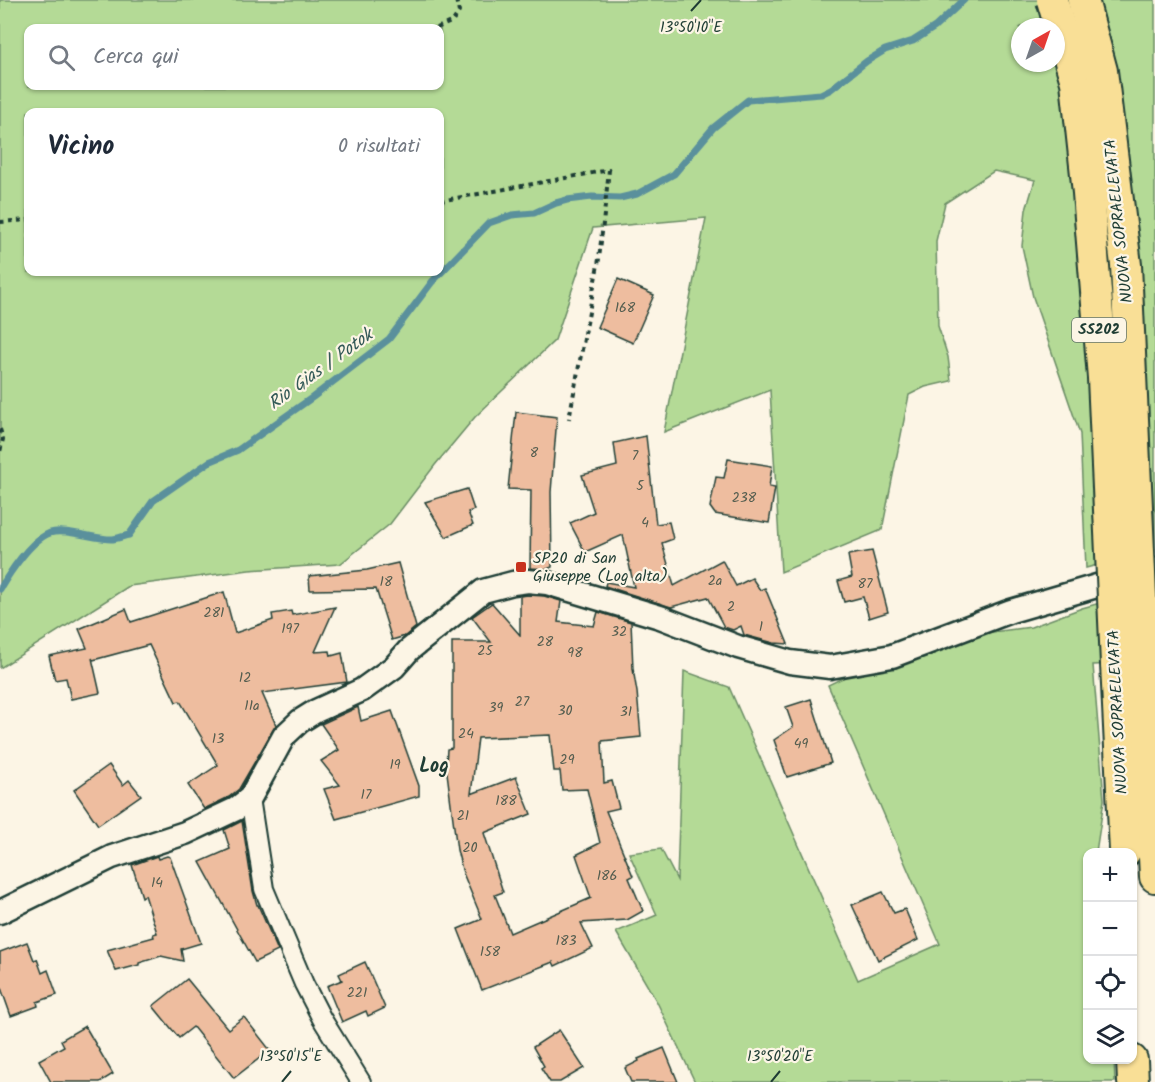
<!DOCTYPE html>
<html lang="it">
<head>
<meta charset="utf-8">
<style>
  :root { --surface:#fff; --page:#f2f2f3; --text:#1f2937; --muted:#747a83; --line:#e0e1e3 }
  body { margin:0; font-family:Kalam,sans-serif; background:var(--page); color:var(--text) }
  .controls { position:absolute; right:18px; bottom:18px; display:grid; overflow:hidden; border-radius:12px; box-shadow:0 2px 4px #0004 }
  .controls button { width:54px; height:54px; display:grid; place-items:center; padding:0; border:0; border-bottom:2px solid var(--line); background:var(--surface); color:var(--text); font:30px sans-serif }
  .compass { position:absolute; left:1011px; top:18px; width:54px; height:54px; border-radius:50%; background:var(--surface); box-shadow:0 2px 4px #0004; rotate:40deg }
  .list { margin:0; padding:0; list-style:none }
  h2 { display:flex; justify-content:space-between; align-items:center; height:78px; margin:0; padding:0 24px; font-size:26px }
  h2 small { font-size:20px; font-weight:400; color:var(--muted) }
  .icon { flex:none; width:33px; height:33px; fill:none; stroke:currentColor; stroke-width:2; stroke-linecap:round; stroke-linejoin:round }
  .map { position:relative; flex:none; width:1155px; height:1082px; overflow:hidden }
  .search { position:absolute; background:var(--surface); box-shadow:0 2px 4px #0004; left:24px; top:24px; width:420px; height:66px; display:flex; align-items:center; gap:15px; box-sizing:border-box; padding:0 21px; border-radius:12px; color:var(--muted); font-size:22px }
  .panel { position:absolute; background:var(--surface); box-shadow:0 2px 4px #0004; left:24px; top:108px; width:420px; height:168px; border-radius:12px }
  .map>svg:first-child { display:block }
  .green { fill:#b4da96; stroke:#6a8c65; stroke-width:1.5; fill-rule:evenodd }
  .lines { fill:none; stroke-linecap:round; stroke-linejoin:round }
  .stream { stroke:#5a909c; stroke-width:7 }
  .building { fill:#eebd9f; stroke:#1f3d34; stroke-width:1.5; fill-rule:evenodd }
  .minor-casing { stroke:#1f3d34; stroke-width:22 }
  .tertiary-casing { stroke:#1f3d34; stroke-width:27 }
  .trunk-casing { stroke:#1f3d34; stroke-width:34 }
  .path { stroke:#1f3d34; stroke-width:4; stroke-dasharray:4.5 4.5; stroke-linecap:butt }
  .minor { stroke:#fcf5e5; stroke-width:18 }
  .tertiary { stroke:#fcf5e5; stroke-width:22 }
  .trunk { stroke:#f9df96; stroke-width:30 }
  .trunk-bridge-casing { stroke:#1f3d34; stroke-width:34; stroke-linecap:butt }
  .trunk-bridge { stroke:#f9df96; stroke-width:30 }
  .ticks { fill:none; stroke:#1f3d34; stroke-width:2 }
  .poi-dot { fill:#c8321e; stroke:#fcf5e5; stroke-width:2 }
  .labels { text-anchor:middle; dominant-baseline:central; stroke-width:4.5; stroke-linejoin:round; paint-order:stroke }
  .number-label { font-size:14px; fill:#535d4f }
  .shield { fill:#fcf5e5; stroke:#617469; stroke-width:1.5 }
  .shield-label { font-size:15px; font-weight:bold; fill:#1f3d34 }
  .street-label { font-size:16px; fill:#1f3d34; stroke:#fcf5e5 }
  .poi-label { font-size:16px; fill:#1f3d34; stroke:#fcf5e5; text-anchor:start }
  .water-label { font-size:18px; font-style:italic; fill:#335957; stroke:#fcf5e5 }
  .quarter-label { font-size:20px; font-weight:bold; fill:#1f3d34; stroke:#fcf5e5 }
  .ticks-label { font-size:15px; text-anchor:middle; fill:#1f3d34; stroke:#fcf5e5; stroke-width:4.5; stroke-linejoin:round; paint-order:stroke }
</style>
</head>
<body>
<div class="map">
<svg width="1155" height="1082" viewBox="0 0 1155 1082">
  <rect width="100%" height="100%" fill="#fcf5e5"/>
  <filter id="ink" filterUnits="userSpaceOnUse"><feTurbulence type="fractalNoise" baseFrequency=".0167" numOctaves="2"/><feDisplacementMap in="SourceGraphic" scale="12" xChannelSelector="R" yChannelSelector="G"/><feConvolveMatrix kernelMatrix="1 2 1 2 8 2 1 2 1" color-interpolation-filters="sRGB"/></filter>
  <g filter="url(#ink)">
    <g class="green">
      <path d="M 0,0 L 1155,0 L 1155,550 L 1086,568 L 1080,434 L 1033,297 L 1022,246 L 1026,210 L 1035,180 L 994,171 L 945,203 L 936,241 L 938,326 L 948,357 L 951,381 L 925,387 L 909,395 L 882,530 L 781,572 L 770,390 L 664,432 L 706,218 L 593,228 L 555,340 L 475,417 L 435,465 L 390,524 L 340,564 L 249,570 L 129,586 L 0,668 ZM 1020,27 L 1056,27 L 1056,63 L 1020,63 ZM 28,28 L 440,28 L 440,86 L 28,86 ZM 28,112 L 440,112 L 440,272 L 28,272 Z"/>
      <polygon points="1155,588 1116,664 1093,665 1104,800 1096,852 1088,852 1088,1060 1114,1060 1115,1082 695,1082 657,1002 616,932 657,915 629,853 661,849 677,880 684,671 729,687 858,980 940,944 828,685 917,642 1031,627 1082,608"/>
    </g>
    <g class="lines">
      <path class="stream" d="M 0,589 C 10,572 31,540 50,533 C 64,528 95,539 111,539 C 117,539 123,536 129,535 L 153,501 L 209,462 L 238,450 L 313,397 L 389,339 L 432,282 L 489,223 L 512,215 L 534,213 L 556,203 L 567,200 L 592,197 L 620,198 L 637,194 L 674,174 L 713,128 L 748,100 L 821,94 L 831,89 L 867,61 L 885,50 L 913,41 L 935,27 L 964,0"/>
    </g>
    <g class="building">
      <polygon points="618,279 654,295 633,343 597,327"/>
      <polygon points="516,412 557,417 551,492 552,567 547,569 530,568 531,490 508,489"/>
      <polygon points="646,436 656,524 669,522 673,539 662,543 674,586 722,560 736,586 752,578 760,590 765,588 788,644 774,643 744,635 741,626 733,630 724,627 708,597 671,607 605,586 606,582 634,587 623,535 585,552 570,523 594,512 582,475 617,466 614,443"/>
      <polygon points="728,459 772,466 769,487 775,488 769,523 715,514 710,507 716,477 724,478"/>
      <polygon points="467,489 474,510 468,512 473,525 446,537 425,502"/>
      <polygon points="872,551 888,612 869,618 863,597 844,602 838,581 852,577 848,555"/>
      <polygon points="398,563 416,627 405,636 392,640 376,589 310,590 309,576 367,570"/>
      <polygon points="224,592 235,633 273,620 272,614 291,611 292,615 335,607 315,652 330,651 331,656 342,653 347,682 262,693 276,725 239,789 229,797 204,809 188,785 218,765 180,701 176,702 149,645 93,660 92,658 100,693 71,699 66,678 55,680 49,656 87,648 79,629 126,609 131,622"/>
      <path d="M 528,595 L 544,596 L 561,601 L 558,622 L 594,626 L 598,612 L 631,622 L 633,669 L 637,692 L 641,737 L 602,741 L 604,783 L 612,781 L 619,808 L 606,811 L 633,876 L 629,878 L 643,911 L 627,920 L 581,923 L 593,948 L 555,966 L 553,962 L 482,990 L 458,929 L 482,919 L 463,873 L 457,850 L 446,765 L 447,749 L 452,748 L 452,642 L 491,642 L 472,617 L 492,603 L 520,635 L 520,596 ZM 550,735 L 554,771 L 560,771 L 562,790 L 587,789 L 600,843 L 576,855 L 591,898 L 510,933 L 495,895 L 503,892 L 484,833 L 531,814 L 516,777 L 471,794 L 478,738 Z"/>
      <polygon points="811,699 831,763 787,777 774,740 793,727 786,707"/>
      <polygon points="358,707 361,721 392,711 419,786 419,796 336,819 324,789 340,785 321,761 339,750 321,724"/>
      <polygon points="109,765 123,785 129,780 141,795 98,825 74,790"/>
      <polygon points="242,821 253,891 257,905 258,905 278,951 255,962 200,862 230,849 224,830"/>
      <polygon points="157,856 158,859 167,856 170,857 201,943 181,949 183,961 161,956 139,963 139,965 116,971 107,950 154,937 153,934 157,933 145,895 142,897 132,865"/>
      <polygon points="883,892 894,913 905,909 918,940 878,960 852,905"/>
      <polygon points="27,942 34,960 37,959 42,973 48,970 57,995 37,1002 38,1006 11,1016 0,985 0,952"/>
      <polygon points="365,962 385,1008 368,1016 366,1011 342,1022 327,986 342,980 339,974"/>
      <polygon points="187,979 228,1029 244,1017 270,1050 234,1078 193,1027 179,1038 153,1006"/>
      <polygon points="85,1026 113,1074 100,1082 51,1082 39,1060 64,1046 61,1040"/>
      <polygon points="559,1030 584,1068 560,1082 550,1082 541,1068 544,1066 533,1047"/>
      <polygon points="664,1048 678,1082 631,1082 625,1068 639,1061 638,1059"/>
    </g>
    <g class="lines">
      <defs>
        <polyline id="minor" points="250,798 264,889 304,984 322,1019 361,1082"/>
        <polyline id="tertiary" points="0,912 112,857 185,833 236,809 250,798 284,736 300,721 316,711 362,690 394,667 409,650 483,591 513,583 528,581 547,583 660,617 738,647 790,662 830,667 892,656 1011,611 1155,569"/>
        <g id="trunk">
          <polyline points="1144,661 1155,877"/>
          <polyline points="1116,664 1125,852"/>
          <polyline points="1132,1060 1133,1082"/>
        </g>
      </defs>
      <use href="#minor" class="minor-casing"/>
      <use href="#tertiary" class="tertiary-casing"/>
      <use href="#trunk" class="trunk-casing"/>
      <g class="path">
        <polyline points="437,28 453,21 459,12 456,0"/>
        <polyline points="440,201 609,170 599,259 569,419"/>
        <polyline points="0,222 28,220"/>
        <polyline points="0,429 3,439 0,452"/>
      </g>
      <use href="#minor" class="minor"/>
      <use href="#tertiary" class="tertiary"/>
      <use href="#trunk" class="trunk"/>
      <defs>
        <g id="trunk-bridge">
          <polyline points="1052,0 1076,82 1088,193 1103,378 1116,664"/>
          <polyline points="1083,0 1102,71 1126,265 1144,661"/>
        </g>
      </defs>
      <use href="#trunk-bridge" class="trunk-bridge-casing"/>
      <use href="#trunk-bridge" class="trunk-bridge"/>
    </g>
  </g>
  <path class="ticks" d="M 691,11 L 701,0M 282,1082 L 291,1071M 771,1082 L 780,1071"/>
  <rect class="poi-dot" x="515" y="561" width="12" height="12" rx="3"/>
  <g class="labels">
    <g class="number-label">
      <text x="625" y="308">168</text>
      <text x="534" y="453">8</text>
      <text x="635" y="456">7</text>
      <text x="640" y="486">5</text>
      <text x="744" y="498">238</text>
      <text x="645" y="523">4</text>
      <text x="715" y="581">2a</text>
      <text x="386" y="582">18</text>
      <text x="865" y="584">87</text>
      <text x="731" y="607">2</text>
      <text x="214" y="613">281</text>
      <text x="761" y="627">1</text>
      <text x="290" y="629">197</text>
      <text x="619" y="632">32</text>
      <text x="545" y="642">28</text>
      <text x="485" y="651">25</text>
      <text x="575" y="653">98</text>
      <text x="245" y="678">12</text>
      <text x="522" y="702">27</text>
      <text x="252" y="706">11a</text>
      <text x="496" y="708">39</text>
      <text x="565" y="711">30</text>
      <text x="626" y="712">31</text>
      <text x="466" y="734">24</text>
      <text x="218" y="739">13</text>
      <text x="801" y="744">49</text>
      <text x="567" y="760">29</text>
      <text x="395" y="765">19</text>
      <text x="366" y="795">17</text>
      <text x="506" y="801">188</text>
      <text x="463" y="816">21</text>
      <text x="470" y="848">20</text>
      <text x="607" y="876">186</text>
      <text x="157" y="883">14</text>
      <text x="566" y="941">183</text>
      <text x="490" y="952">158</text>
      <text x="357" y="993">221</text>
    </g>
    <rect class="shield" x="1072" y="318" width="54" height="24" rx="4.5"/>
    <g class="shield-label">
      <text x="1099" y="330">SS202</text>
    </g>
    <g class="street-label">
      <text transform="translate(1119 221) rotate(-96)">NUOVA SOPRAELEVATA</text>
      <text transform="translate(1118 712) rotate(-93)">NUOVA SOPRAELEVATA</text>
    </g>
    <g class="poi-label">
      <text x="533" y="558">SP20 di San<tspan x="533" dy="18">Giuseppe (Log alta)</tspan></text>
    </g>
    <g class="water-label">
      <text transform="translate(321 370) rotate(-36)">Rio Gias / Potok</text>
    </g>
    <g class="quarter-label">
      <text x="434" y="767">Log</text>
    </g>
  </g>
  <g class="ticks-label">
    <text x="691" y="32">13°50'10"E</text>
    <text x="291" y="1061">13°50'15"E</text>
    <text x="780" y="1061">13°50'20"E</text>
  </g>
</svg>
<div class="controls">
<button>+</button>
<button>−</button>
<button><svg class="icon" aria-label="locate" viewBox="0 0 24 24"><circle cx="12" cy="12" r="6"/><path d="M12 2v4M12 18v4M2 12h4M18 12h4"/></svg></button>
<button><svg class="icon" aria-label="layers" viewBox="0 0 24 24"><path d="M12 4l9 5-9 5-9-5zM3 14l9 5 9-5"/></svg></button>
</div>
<svg class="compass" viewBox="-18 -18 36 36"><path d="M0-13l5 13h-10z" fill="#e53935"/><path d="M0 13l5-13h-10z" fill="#747a83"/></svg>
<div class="search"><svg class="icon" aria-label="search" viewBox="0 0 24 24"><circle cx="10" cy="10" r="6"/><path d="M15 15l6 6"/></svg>Cerca qui</div>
<section class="panel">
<h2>Vicino<small>0 risultati</small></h2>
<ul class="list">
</ul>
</section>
</div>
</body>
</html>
